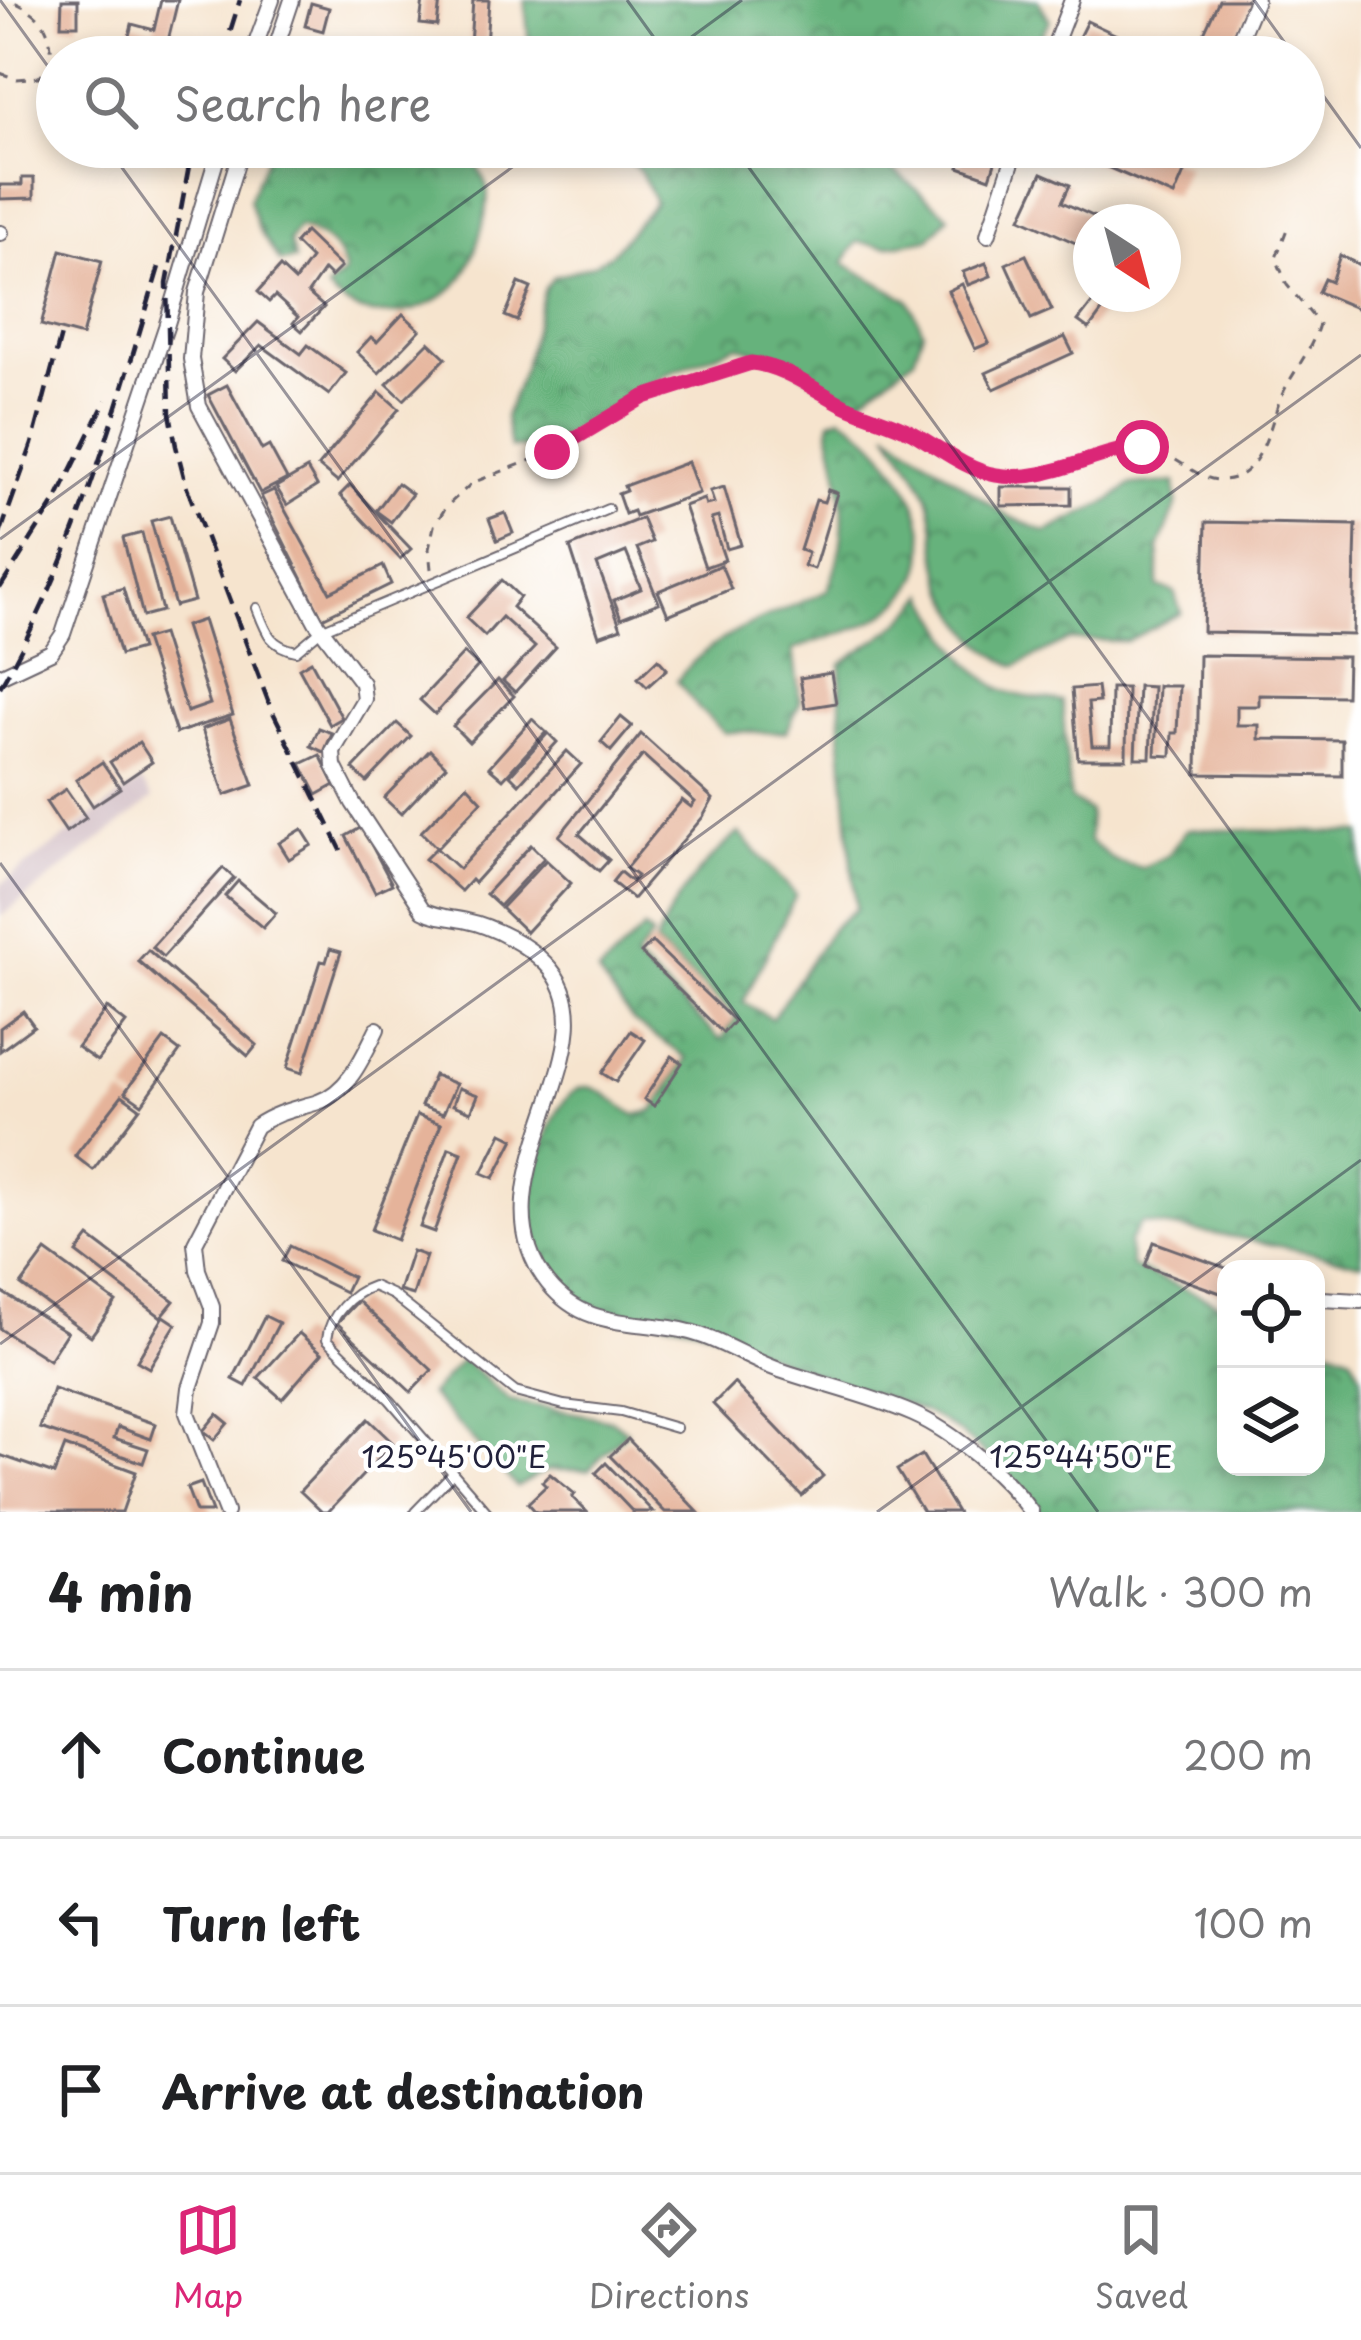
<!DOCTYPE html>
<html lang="en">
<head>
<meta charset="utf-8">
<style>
  :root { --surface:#fff; --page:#f6f6f6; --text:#202124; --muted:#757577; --line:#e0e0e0; --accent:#db2777 }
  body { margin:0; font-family:"Playpen Sans",sans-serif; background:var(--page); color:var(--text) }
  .controls { position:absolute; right:36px; bottom:36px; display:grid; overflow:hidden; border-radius:24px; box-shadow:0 6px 18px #0003 }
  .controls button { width:108px; height:108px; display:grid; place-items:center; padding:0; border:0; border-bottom:3px solid var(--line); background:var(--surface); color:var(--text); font:60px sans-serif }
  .compass { position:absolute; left:1073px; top:204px; width:108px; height:108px; border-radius:50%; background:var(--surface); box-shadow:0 6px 18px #0003; rotate:144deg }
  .stop { position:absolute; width:36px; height:36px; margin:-27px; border:9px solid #db2777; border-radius:50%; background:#fff }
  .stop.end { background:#db2777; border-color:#fff; box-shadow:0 3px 12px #0008 }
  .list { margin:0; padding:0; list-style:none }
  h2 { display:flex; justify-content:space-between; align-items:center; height:156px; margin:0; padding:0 48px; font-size:51px }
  h2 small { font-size:39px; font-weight:400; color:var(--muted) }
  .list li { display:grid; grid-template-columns:78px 1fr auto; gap:36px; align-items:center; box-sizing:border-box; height:168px; padding:0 48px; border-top:3px solid var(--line) }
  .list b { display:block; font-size:45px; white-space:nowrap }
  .list em { font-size:39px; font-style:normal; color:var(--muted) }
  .icon { flex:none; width:66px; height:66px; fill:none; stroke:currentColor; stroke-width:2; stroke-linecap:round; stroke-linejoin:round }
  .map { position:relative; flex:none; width:1361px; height:1512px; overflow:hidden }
  .search { position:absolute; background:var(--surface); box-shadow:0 6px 18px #0003; left:36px; right:36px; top:36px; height:132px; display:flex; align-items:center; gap:30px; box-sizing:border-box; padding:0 42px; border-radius:66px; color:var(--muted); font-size:45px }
  .sheet { height:660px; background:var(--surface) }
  nav { display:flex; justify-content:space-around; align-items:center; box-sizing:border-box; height:168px; border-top:3px solid var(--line); background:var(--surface); font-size:33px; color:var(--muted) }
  nav a { display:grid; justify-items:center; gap:6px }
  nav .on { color:var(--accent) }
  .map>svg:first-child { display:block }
  .railway { fill:#d2bec4 }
  .forest { fill:url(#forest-crowns); stroke:#446a5c; stroke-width:3 }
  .building { fill:#e5b39a }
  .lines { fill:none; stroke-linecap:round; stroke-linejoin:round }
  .lane-casing { stroke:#6c666e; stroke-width:12 }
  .street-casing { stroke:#6c666e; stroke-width:18 }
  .path { stroke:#6c666e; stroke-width:3; stroke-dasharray:9 9; stroke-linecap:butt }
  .lane { stroke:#fff; stroke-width:8 }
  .street { stroke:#fff; stroke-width:14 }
  .rail { stroke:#22223b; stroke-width:4.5; stroke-dasharray:18 9; stroke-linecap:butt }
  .route { stroke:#db2777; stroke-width:15 }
  .ticks { fill:none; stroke:#22223b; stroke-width:3; stroke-opacity:0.45 }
  .ticks-label { font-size:30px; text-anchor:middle; fill:#22223b; stroke:#fff; stroke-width:9; stroke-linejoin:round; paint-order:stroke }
</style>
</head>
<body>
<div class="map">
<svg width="1361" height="1512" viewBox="0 0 1361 1512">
  <defs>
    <pattern id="forest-crowns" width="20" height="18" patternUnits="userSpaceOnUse" patternTransform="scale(3)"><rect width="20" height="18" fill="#66b27c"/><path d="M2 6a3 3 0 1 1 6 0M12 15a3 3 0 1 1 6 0" fill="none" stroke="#549067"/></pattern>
  </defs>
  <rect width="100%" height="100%" fill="#fff"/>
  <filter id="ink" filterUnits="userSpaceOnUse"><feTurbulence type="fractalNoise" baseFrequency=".00833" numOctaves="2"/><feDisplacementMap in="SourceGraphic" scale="24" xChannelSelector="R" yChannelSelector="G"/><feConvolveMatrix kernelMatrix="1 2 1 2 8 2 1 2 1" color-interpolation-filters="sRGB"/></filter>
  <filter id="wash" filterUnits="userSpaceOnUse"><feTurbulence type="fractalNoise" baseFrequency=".004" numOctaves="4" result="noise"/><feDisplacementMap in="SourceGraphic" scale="48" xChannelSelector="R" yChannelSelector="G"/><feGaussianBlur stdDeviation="2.7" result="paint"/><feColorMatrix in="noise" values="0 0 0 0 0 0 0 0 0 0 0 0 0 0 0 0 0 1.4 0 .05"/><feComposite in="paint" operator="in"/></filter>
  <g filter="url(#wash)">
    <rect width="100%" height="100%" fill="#f6e4ce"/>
    <polygon class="railway" points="141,781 153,799 0,917 0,885"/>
    <g class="forest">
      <polygon points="525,0 1038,0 1050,20 1028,57 838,57 759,41 749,57 530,57"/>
      <path d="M 271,147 L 431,147 L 475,162 C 479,170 485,180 487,188 C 491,206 473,264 461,279 C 429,319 360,328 327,289 L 345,273 C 340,247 322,235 298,227 L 289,242 L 295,260 L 280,262 L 259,230 L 249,200 Z"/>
      <polygon points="613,147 854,147 886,164 949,216 929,239 886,246 857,242 843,263 909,300 923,331 914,358 858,401 829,390 779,358 737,345 667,374 545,447 510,448 505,417 524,368 545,288 554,277 593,265 612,253 655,202 641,172"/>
      <path d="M 841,416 C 899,451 963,551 894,607 C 863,632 828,635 793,650 L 800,702 L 787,731 C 764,736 748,728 725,733 L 699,709 L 677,681 C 710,633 776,615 827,591 C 852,535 843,487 829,430 L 831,420 Z"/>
      <path d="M 888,431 L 1005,515 L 1046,532 L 1111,500 L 1130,485 L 1175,482 L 1177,504 L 1159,548 L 1158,587 L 1174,592 L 1181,613 L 1127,641 L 1068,640 L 1016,666 C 978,651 952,611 941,572 C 934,548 937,520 928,496 C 919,474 900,451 888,431 Z"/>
      <path d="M 926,594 C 945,630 972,682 1014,694 C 1029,699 1046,698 1062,702 L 1070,799 L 1089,811 L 1089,841 L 1115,861 L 1142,868 L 1168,855 L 1187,829 L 1361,833 L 1361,1263 L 1240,1238 L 1141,1223 L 1128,1243 L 1132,1267 L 1226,1306 L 1226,1467 L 1316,1467 L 1316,1343 L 1352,1356 L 1361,1376 L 1361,1512 L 1039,1512 C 1014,1476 962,1429 922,1411 C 883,1395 841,1383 801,1368 C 770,1356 740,1341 708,1330 C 660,1313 586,1323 556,1280 C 544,1263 532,1233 531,1212 C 529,1185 554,1083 588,1087 C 603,1089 622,1107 635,1115 L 654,1111 L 687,1058 L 634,1022 L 598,974 L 644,929 L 652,936 L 635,959 L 721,1040 L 737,1017 L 655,944 C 673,898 702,864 739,833 L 796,895 L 743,1002 L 772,1019 L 832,928 L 856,909 L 841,743 L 841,664 C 871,641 904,627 926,594 Z"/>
      <polygon points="462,1359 510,1401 612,1420 627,1431 588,1470 547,1470 517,1487 430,1395"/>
    </g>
    <g id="blocks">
      <g class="building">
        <polygon points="62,0 78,0 78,25 61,25"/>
        <polygon points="161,0 178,0 164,57 126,48 132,24 154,30"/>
        <polygon points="423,0 440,0 437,26 420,24"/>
        <polygon points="473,0 489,0 486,46 470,45"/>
        <polygon points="1219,0 1253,0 1227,57 1193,57"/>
        <polygon points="311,3 329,8 323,31 305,26"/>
        <polygon points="1087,21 1138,45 1132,57 1096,57 1074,47"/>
        <polygon points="966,147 1000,147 990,178 959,167"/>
        <polygon points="1061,147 1142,147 1187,166 1174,196"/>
        <polygon points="1042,173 1070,185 1062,202 1106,222 1091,222 1091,250 1021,218"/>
        <polygon points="22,178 34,178 34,198 0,199 0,185 22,185"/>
        <polygon points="305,232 341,267 331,277 324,270 308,293 324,307 302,331 293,323 298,317 275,296 269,302 258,292 280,267 295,281 311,259 295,243"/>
        <polygon points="61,250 102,261 82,336 41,325"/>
        <polygon points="1026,255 1052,310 1031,319 1006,264"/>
        <polygon points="1340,255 1361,266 1361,310 1318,292 1324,279 1331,282"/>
        <polygon points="986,263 991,276 968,285 963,272"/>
        <polygon points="519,283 531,288 517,321 505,316"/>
        <polygon points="962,284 989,343 975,349 948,291"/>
        <polygon points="1099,294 1115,294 1089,329 1078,321"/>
        <polygon points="403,314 420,330 379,373 357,352 371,337 377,342"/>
        <polygon points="258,322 301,354 308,345 346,373 329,395 261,345 235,371 222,359"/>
        <polygon points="1065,337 1073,353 994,389 986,373"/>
        <polygon points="429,342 446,358 404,400 387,384"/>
        <polygon points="227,385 262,450 269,446 287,479 260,493 208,395"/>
        <polygon points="380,392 399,409 337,482 318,466"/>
        <polygon points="688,462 699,493 635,516 633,511 625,514 618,494 626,491 624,486"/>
        <polygon points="307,469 317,486 287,505 276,487"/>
        <polygon points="397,483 412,494 391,522 376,511"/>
        <polygon points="350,485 411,549 400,559 340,495"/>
        <polygon points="724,487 741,545 727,549 718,517 711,519 725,560 705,567 684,506 704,499 706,505 714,503 710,491"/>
        <polygon points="1001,487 1071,487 1071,505 1001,506"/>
        <polygon points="274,490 330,592 383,566 391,584 322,618 261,496"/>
        <polygon points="828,490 837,493 814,569 804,566 808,553 800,550 816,500 824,502"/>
        <polygon points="505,513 513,533 497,540 489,519"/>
        <polygon points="170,516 194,601 175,606 151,521"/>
        <polygon points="642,518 652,542 637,548 659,603 621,618 614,600 641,589 626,552 597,564 621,628 599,636 570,547"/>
        <polygon points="1206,522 1356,525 1353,635 1203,632"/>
        <polygon points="142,533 162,611 143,616 123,538"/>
        <polygon points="721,565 731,589 668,615 658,591"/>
        <polygon points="502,580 520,597 512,607 556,647 515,692 503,681 535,647 502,617 485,636 466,618"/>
        <polygon points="123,588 141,649 120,655 103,594"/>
        <polygon points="203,620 233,715 176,733 145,639 162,634 187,712 210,704 185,626"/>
        <polygon points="464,653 478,666 435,714 420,700"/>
        <polygon points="1199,655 1347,657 1346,696 1259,695 1259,706 1237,706 1237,725 1259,725 1259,739 1342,740 1342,776 1197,774"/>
        <polygon points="658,659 667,669 647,687 638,678"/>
        <polygon points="311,661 342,718 330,725 299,668"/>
        <polygon points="831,673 836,703 805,708 800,678"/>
        <polygon points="498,680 514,696 469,742 453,726"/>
        <polygon points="1138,686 1153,687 1150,758 1135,758"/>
        <polygon points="1158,686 1179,686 1177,733 1172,733 1171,756 1155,755"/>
        <polygon points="1097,687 1099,702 1088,703 1092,746 1110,746 1111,688 1127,688 1126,759 1078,759 1072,689"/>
        <polygon points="621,717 632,726 611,751 601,742"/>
        <polygon points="230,719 254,785 225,795 202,729"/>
        <polygon points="532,719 546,732 503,779 489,767"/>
        <polygon points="397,723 411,736 367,782 353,769"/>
        <polygon points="319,728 332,733 324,752 311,746"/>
        <polygon points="548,733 557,742 519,784 510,775"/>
        <polygon points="641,734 713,799 703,817 633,899 612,882 620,872 632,882 637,876 626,868 682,800 691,807 695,802 643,755 579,834 609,860 599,871 559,836"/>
        <polygon points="139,742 152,762 123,782 110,762"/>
        <polygon points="430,750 446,766 401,814 384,798"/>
        <polygon points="567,751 581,764 474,883 471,880 461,891 425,859 436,848 459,869"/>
        <polygon points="320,755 335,785 317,795 301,764"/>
        <polygon points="102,762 120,788 93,806 76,780"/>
        <polygon points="467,785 482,801 437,848 421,832"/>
        <polygon points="66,789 86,818 66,832 46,802"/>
        <polygon points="362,827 392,884 375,892 346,836"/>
        <polygon points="302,829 312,845 289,859 279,843"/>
        <polygon points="531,845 544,858 499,906 486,894"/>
        <polygon points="546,860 571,883 526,932 501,908"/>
        <polygon points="223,868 234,878 163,957 152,947"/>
        <polygon points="238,881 276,913 263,928 225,896"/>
        <polygon points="652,942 734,1021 723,1033 641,953"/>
        <polygon points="330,949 341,952 302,1073 287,1068 321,961 326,962"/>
        <polygon points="148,950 257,1045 248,1056 138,961"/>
        <polygon points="107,1008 126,1023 97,1061 77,1047"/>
        <polygon points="23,1011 34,1026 0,1051 0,1028"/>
        <polygon points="631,1031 645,1040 616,1082 602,1073"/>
        <polygon points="164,1039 180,1051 142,1104 125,1092"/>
        <polygon points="672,1056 682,1063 654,1106 644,1099"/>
        <polygon points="434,1075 456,1084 443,1114 421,1106"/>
        <polygon points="459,1088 478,1095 471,1112 453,1105"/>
        <polygon points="122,1095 140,1108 93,1170 75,1156"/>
        <polygon points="417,1115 441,1124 396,1240 371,1230"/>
        <polygon points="502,1133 514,1139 494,1178 482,1173"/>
        <polygon points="449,1148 462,1153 434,1232 420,1227"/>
        <polygon points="89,1237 174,1301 161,1317 77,1253"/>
        <polygon points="1154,1242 1226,1268 1226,1295 1145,1266"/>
        <polygon points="290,1246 352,1277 345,1292 282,1261"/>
        <polygon points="46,1251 116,1302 91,1336 21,1285"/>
        <polygon points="412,1251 426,1256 413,1295 399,1291"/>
        <polygon points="0,1291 67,1332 49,1360 0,1329"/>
        <polygon points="358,1301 432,1370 411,1392 337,1323"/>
        <polygon points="164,1316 176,1324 149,1368 137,1361"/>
        <polygon points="265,1316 279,1323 246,1386 233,1379"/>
        <polygon points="299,1333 322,1353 282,1399 258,1378"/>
        <polygon points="734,1383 823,1476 802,1496 713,1404"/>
        <polygon points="53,1389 156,1424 151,1439 118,1427 114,1438 148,1449 143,1463 40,1428"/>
        <polygon points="217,1414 228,1423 214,1440 203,1431"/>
        <polygon points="368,1419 393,1443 328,1512 322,1512 300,1491"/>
        <polygon points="628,1439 698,1512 665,1512 610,1456"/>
        <polygon points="65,1446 136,1472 122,1512 0,1512 0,1455 54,1474"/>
        <polygon points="922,1455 957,1512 923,1512 897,1470"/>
        <polygon points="606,1463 653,1512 633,1512 596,1473"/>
        <polygon points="550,1474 575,1494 572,1497 587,1512 536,1512 528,1503 546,1486 542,1482"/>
        <polygon points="201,1483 212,1512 196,1512 187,1488"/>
      </g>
    </g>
  </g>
  <g filter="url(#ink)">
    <use href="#blocks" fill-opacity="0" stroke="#6c666e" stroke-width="3"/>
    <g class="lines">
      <defs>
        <g id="lane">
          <path d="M 257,608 C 266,632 270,646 296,651 L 321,630 L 608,509"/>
          <polyline points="415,1512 452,1474"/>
          <path d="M 487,1512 L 390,1400 L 327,1339 C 329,1316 352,1293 373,1286 L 393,1295 L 515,1392 L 564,1405 L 621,1412 L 676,1428"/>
        </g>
        <g id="street">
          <polyline points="251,57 272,0"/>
          <polyline points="273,57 292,0"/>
          <polyline points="1050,57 1072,0"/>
          <polyline points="1232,57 1256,0"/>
          <path d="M 242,147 L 197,292 L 191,359 L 199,406 L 316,622 L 362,683 L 364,699 L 333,751 L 334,766 L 353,803 L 423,910 C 438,918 450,917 467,921 C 492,926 528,945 546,964 C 623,1042 466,1181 548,1283 C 588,1332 636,1318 690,1332 C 719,1339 746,1358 774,1368 C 819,1384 869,1395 913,1414 C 954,1432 1005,1476 1031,1512"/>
          <polyline points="0,233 1,233"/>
          <polyline points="988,235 1017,147"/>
          <polyline points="0,676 51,652 63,634 166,327 220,147"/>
          <polyline points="1321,1299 1361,1301"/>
          <path d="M 226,1512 L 187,1413 L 190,1388 L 212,1323 L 212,1307 L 198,1270 L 195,1243 L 256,1126 C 276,1112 296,1109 318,1102 C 349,1091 363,1057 377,1029"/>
        </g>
      </defs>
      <use href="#lane" class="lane-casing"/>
      <use href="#street" class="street-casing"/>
      <g class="path">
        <path d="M 0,73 L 17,79 L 39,77 L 52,61 C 51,26 41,13 9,0"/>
        <path d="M 431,569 L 429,549 L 434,526 L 446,507 L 472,483 L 552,452 L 644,397 L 751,363 C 779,365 801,383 826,396 C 851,409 877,416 902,428 C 932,442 960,467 992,474 C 1020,481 1056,473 1083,464 C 1103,457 1123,445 1145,448 C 1173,451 1196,480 1220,480 C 1262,481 1269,425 1281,397 C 1293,371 1311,352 1319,324 L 1287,285 L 1276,258 L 1287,229"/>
      </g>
      <use href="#lane" class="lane"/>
      <use href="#street" class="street"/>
      <g class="rail">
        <polyline points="222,57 240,0"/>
        <polyline points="189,166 167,284 170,413 176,446 187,488 270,706 344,856"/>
        <polyline points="0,534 32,444 62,331"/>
        <polyline points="0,588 58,497 106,400"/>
        <path d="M 0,687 C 76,557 116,410 159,267"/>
      </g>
    </g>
  </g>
  <g class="lines" filter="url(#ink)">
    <path class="route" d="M 552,452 L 644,397 L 751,363 C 784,366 814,390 844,405 C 866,416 891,421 913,433 C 939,448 967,470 996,475 C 1047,484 1093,451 1142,447"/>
  </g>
  <path class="ticks" d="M 0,0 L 57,79M 627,0 L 668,57M 1254,0 L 1295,57M 664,57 L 742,0M 1304,69 L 1361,148M 107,147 L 1098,1512M 734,147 L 1361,1011M 0,539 L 540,147M 0,863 L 471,1512M 0,1344 L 1361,355M 877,1512 L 1361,1160"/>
  <g class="ticks-label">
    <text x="454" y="1468">125°45'00"E</text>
    <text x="1081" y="1468">125°44'50"E</text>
  </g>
</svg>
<div class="controls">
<button><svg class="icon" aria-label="locate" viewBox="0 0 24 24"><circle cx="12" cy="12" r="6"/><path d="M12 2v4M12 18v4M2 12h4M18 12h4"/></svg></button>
<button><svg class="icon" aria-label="layers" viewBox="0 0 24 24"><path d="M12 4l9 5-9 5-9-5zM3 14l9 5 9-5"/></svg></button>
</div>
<svg class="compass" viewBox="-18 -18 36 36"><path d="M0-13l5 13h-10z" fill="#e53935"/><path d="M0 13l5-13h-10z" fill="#757577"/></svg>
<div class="stop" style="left:1142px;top:447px"></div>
<div class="stop end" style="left:552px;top:452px"></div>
<div class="search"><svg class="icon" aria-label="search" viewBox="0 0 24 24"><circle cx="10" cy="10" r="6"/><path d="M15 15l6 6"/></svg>Search here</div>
</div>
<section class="sheet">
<h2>4 min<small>Walk · 300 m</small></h2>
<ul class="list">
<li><svg class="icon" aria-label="ahead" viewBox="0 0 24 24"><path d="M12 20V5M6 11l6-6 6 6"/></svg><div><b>Continue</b></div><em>200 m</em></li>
<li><svg class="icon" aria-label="left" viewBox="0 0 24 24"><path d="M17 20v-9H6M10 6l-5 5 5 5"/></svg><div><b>Turn left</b></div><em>100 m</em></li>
<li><svg class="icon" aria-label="arrive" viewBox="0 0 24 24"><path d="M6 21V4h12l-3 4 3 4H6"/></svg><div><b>Arrive at destination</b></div></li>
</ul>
</section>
<nav>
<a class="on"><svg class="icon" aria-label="map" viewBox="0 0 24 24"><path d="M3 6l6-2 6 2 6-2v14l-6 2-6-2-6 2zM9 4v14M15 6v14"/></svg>Map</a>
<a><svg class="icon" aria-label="directions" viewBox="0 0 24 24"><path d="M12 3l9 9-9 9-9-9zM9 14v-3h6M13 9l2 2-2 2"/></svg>Directions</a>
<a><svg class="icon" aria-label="saved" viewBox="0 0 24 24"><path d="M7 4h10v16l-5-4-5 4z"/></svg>Saved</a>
</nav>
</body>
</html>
